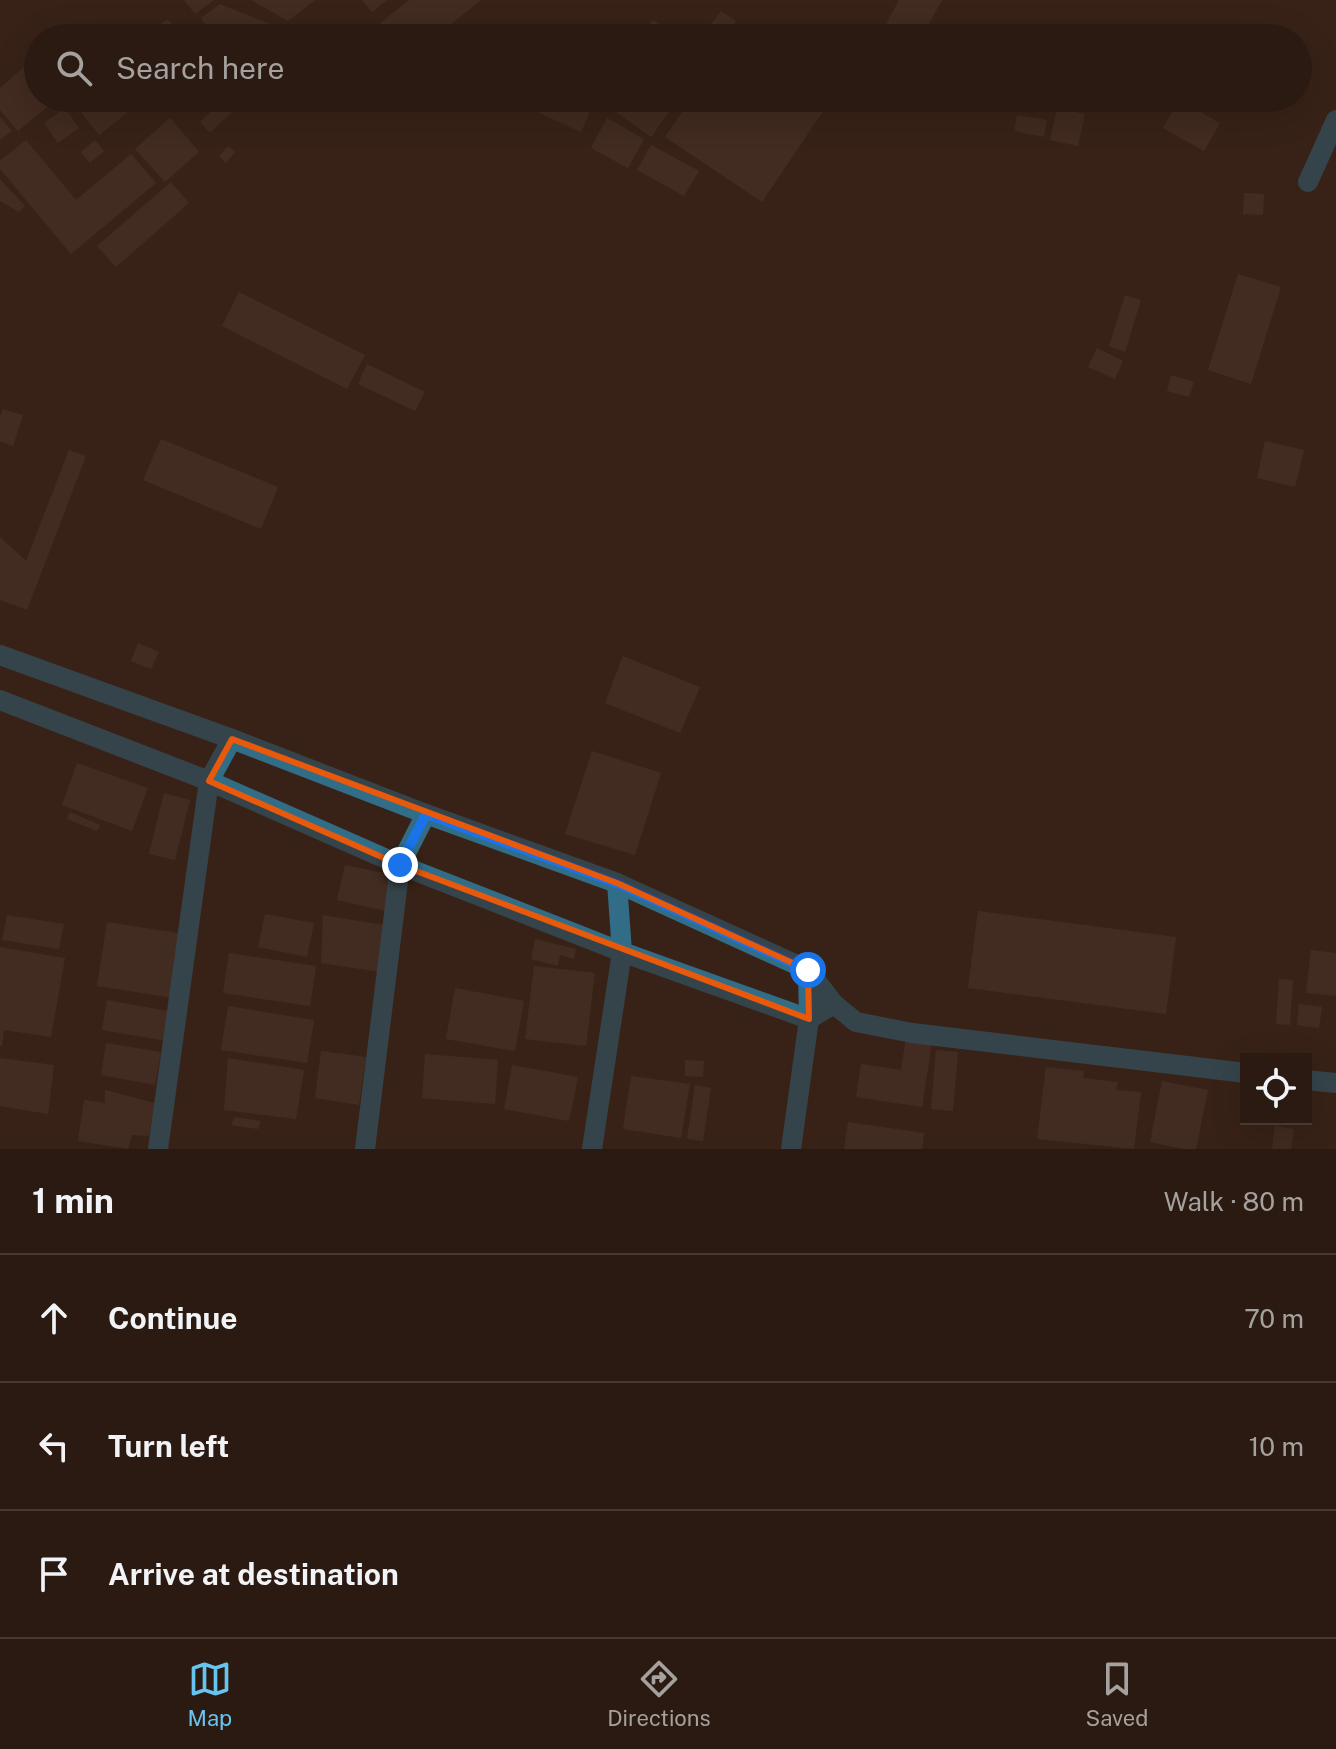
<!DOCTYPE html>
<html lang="en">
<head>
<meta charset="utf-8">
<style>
  :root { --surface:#2a1a12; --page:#32231b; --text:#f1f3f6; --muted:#a5a19f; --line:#463832; --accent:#66c4ef }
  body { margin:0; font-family:"Public Sans",sans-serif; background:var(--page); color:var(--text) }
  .controls { position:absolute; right:24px; bottom:24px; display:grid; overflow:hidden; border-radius:0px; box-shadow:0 8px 32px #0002 }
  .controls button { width:72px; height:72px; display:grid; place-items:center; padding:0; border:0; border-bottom:2px solid var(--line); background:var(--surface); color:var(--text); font:40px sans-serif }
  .stop { position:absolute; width:24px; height:24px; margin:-18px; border:6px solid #1a73e8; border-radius:50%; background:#fff }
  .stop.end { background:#1a73e8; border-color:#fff; box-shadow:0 2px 8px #0008 }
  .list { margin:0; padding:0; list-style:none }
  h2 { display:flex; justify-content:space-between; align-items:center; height:104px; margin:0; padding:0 32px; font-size:34px }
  h2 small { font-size:26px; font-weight:400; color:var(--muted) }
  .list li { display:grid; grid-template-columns:52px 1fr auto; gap:24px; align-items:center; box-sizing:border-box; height:128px; padding:0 32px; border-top:2px solid var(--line) }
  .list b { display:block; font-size:30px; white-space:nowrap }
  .list em { font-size:26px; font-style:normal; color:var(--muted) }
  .icon { flex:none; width:44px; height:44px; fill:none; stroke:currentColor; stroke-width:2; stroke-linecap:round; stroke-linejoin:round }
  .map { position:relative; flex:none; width:1336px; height:1149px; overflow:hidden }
  .search { position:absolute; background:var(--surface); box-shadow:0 8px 32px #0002; left:24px; right:24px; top:24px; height:88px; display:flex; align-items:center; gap:20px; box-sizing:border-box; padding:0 28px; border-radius:44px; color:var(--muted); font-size:30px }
  .sheet { height:488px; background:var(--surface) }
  nav { display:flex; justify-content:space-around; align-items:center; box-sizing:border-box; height:112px; border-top:2px solid var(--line); background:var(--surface); font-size:22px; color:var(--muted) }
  nav a { display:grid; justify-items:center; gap:4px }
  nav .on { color:var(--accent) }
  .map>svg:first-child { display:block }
  .building { fill:#4f372c }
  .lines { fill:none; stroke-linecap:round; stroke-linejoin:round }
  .minor { stroke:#326d87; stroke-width:20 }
  .route { stroke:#1a73e8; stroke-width:10 }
  .marked { fill:none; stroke:#e8590c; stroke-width:6; stroke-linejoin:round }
</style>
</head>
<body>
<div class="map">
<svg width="1336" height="1149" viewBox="0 0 1336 1149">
  <rect width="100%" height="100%" fill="#382218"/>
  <g class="building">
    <polygon points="184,0 214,0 195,14"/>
    <polygon points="251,0 315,0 288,21"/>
    <polygon points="362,0 387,0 372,12"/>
    <polygon points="409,0 481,0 434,38 388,38 377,26"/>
    <polygon points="899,0 942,0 921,38 897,38 883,30"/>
    <polygon points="220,4 304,38 215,38 201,18"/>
    <polygon points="721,11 736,21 723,38 701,38"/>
    <polygon points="167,19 185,38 159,38 153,31"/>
    <polygon points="653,20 678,38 639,38"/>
    <polygon points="741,26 759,38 733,38"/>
    <polygon points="498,29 518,38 494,38"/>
    <polygon points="38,55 38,98 58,98 18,131 0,110 0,88"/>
    <polygon points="76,98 146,98 99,135 72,101"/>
    <polygon points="507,98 596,98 581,132"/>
    <polygon points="624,98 679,98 651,137 615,111"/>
    <polygon points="692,98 832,98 762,202 665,137"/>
    <polygon points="223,100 234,110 210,133 200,122"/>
    <polygon points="1179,100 1220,123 1204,151 1163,128"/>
    <polygon points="65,108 79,128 58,143 44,123"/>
    <polygon points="1057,108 1085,114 1078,146 1050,140"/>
    <polygon points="1017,115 1047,120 1044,137 1014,131"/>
    <polygon points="0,117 12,131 0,140"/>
    <polygon points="170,118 199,152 165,182 135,149"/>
    <polygon points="607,118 644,139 628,168 591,148"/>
    <polygon points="26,140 76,200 131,154 156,183 71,254 0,169 0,161"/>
    <polygon points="95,140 104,151 90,163 81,152"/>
    <polygon points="651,145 699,171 684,196 637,170"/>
    <polygon points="228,146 235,152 226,163 219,156"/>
    <polygon points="0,179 25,206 19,212 0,201"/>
    <polygon points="171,182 189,203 116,267 97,246"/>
    <polygon points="1244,193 1264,194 1263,215 1243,214"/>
    <polygon points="1238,274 1281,287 1251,384 1208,370"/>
    <polygon points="239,292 365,355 347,389 222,326"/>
    <polygon points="1125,295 1141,300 1125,352 1109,346"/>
    <polygon points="1097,348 1123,361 1115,379 1088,367"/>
    <polygon points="367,364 425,392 415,411 358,384"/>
    <polygon points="1171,375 1194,382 1189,397 1167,391"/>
    <polygon points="3,409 23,415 13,446 0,441 0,417"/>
    <polygon points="161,439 278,487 261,529 143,480"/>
    <polygon points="1265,441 1304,450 1295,487 1257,478"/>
    <polygon points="69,450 86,456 27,610 0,600 0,537 26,561"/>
    <polygon points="138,643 159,652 151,669 131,661"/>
    <polygon points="623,656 700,687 680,733 605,703"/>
    <polygon points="592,751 661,773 635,855 565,834"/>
    <polygon points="77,763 148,788 132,831 62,805"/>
    <polygon points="164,793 190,800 175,860 149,854"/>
    <polygon points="70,812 100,825 97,831 67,819"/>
    <polygon points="345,865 394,875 386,911 337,900"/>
    <polygon points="978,911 1176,937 1166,1014 968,988"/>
    <polygon points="265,914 314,923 307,957 258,947"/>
    <polygon points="7,915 64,924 59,949 2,940"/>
    <polygon points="323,915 384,925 380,972 321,963"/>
    <polygon points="107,922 184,934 174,998 97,986"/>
    <polygon points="535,939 576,949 574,959 560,955 558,966 531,959"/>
    <polygon points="0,947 65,958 51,1037 4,1030 2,1046 0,1046"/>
    <polygon points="1311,950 1336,953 1336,996 1306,993"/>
    <polygon points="229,953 316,966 310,1006 223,993"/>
    <polygon points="534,966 595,973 586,1046 525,1039"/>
    <polygon points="1279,979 1293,980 1290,1025 1276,1024"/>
    <polygon points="455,988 524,1001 515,1051 446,1039"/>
    <polygon points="107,1000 173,1012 168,1041 102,1030"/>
    <polygon points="1299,1004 1322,1007 1319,1028 1297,1025"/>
    <polygon points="228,1006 314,1020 307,1063 221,1050"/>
    <polygon points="906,1037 932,1042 922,1107 856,1097 861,1064 901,1070"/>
    <polygon points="106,1043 161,1052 155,1085 101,1075"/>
    <polygon points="936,1050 958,1052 953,1111 931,1109"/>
    <polygon points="321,1051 366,1057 359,1105 315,1098"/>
    <polygon points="425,1054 498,1060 495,1104 422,1098"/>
    <polygon points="0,1058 54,1065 48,1114 0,1106"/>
    <polygon points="228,1058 304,1070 296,1119 224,1110"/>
    <polygon points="685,1060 704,1061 703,1077 685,1076"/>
    <polygon points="512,1065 578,1077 569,1121 504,1109"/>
    <polygon points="1046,1067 1084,1071 1083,1078 1118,1082 1116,1090 1141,1092 1134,1149 1037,1139"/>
    <polygon points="631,1076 690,1084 681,1138 623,1129"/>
    <polygon points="1162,1081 1208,1090 1196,1149 1183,1149 1150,1142"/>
    <polygon points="695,1085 711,1088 703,1141 687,1139"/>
    <polygon points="105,1090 155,1103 149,1136 132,1135 128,1149 78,1141 84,1100 105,1103"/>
    <polygon points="235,1117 261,1121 258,1129 231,1125"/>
    <polygon points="848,1122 924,1133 922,1149 844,1149"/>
    <polygon points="1275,1126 1294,1129 1291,1149 1272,1149"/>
  </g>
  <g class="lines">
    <g class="minor">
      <polyline points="1308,182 1336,120"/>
      <polyline points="0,655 232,739 426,814 617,883 808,970 834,1004 856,1022 912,1033 1246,1073"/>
      <polyline points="0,700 209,781 400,865 622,952 809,1019 834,1004"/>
      <polyline points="1306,1080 1336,1083"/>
      <polyline points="158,1149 209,781 232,739"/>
      <polyline points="365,1149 400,865 426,814"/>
      <polyline points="592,1149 622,952 617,883"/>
      <polyline points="791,1149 809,1019 808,970"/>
    </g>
  </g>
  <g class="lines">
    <polyline class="route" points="400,865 426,814 617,883 808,970"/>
  </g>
  <path d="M0 0H1336V1149H0ZM 232,739 L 617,883 L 808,970 L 809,1019 L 400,865 L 209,781 Z" fill="#382218" fill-opacity=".55" fill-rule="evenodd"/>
  <path class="marked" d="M 232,739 L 617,883 L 808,970 L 809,1019 L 400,865 L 209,781 Z"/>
</svg>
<div class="controls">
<button><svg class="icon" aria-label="locate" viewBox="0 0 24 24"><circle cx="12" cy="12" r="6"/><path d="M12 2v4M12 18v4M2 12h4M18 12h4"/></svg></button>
</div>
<div class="stop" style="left:808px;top:970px"></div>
<div class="stop end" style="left:400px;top:865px"></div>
<div class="search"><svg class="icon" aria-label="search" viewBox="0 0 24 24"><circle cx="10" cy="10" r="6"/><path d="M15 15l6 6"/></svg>Search here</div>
</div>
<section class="sheet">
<h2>1 min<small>Walk · 80 m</small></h2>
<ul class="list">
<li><svg class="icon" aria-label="ahead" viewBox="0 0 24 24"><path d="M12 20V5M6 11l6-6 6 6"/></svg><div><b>Continue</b></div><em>70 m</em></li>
<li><svg class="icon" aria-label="left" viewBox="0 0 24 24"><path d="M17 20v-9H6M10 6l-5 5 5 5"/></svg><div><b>Turn left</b></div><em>10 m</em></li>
<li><svg class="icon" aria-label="arrive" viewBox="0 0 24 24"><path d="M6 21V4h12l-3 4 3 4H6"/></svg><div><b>Arrive at destination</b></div></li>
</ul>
</section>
<nav>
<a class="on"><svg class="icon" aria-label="map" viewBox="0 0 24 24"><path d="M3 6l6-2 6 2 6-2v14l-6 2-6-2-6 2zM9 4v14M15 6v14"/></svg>Map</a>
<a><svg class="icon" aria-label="directions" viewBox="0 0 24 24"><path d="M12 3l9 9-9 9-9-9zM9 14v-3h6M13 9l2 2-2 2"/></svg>Directions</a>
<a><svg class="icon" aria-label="saved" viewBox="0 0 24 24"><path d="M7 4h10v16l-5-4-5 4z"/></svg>Saved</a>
</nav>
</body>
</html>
